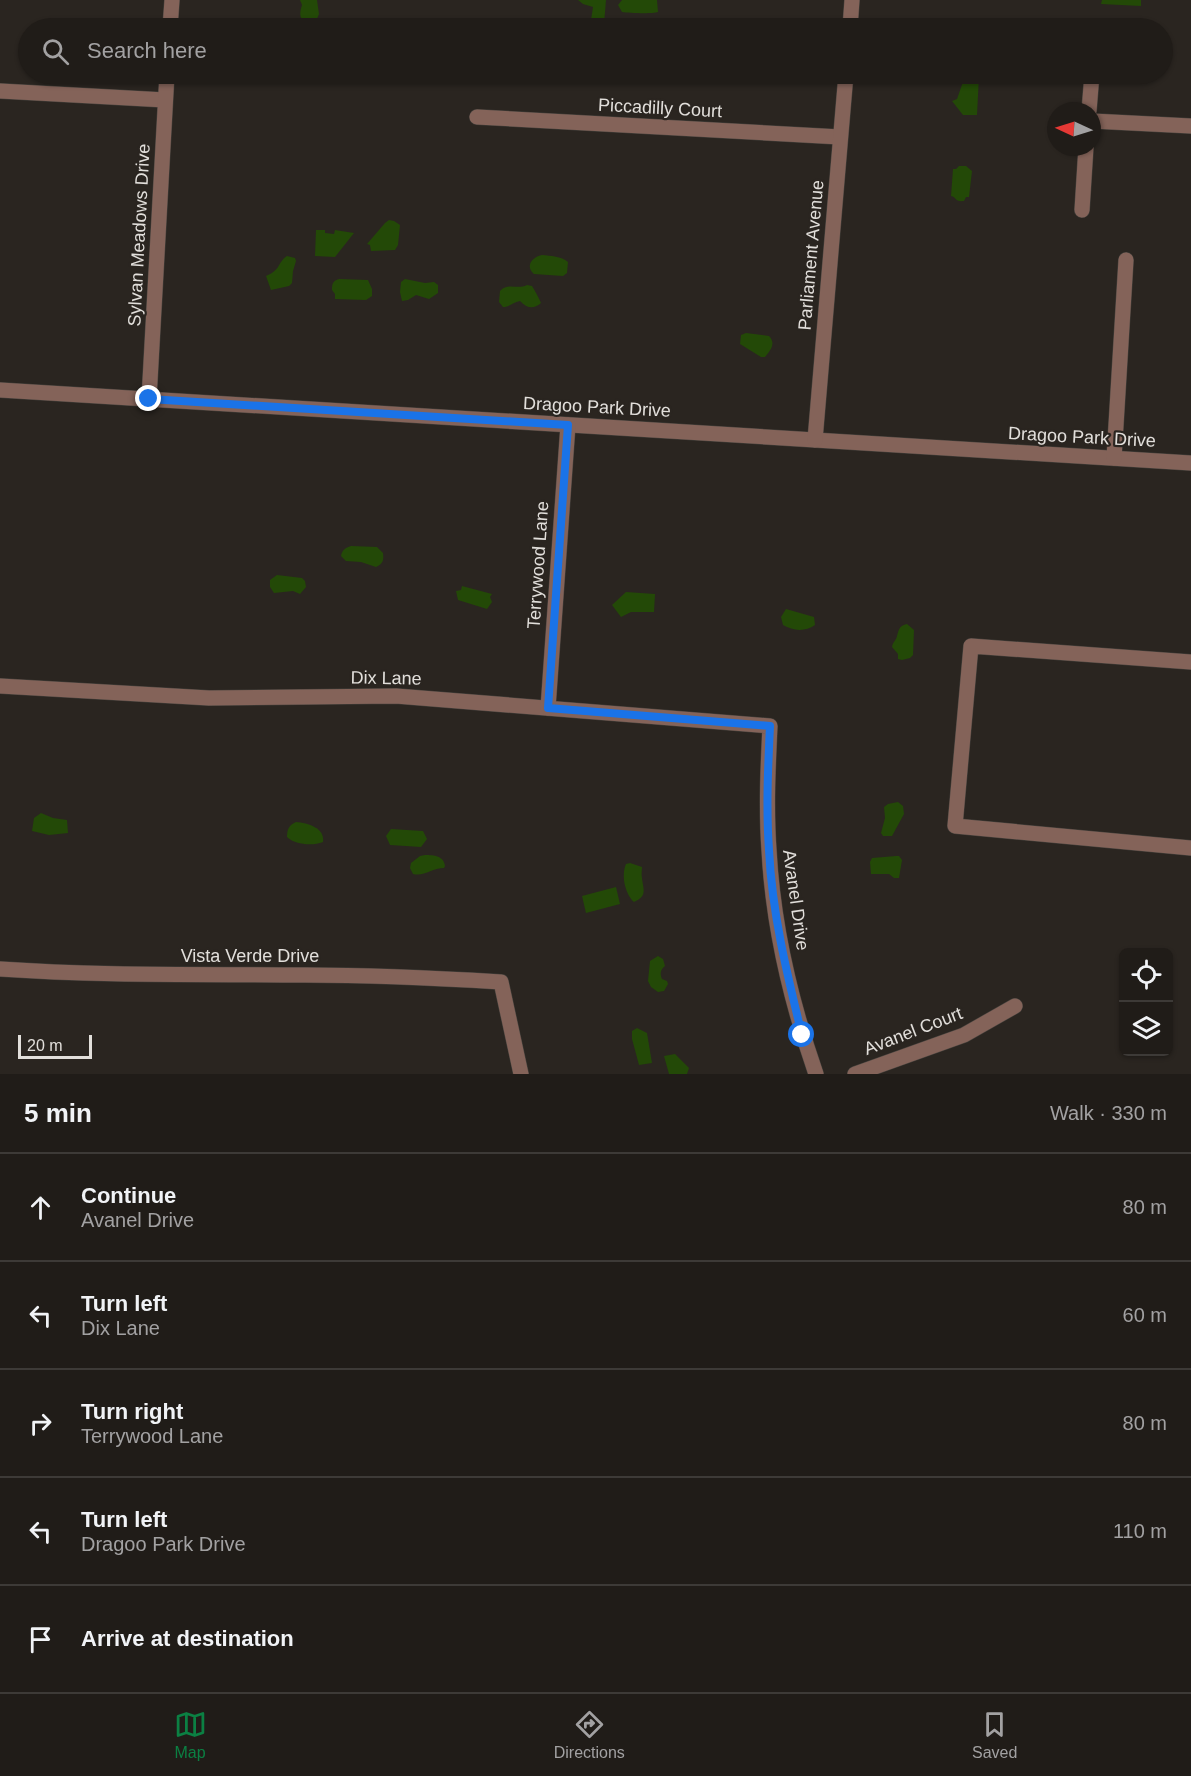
<!DOCTYPE html>
<html lang="en">
<head>
<meta charset="utf-8">
<style>
  :root { --surface:#201c18; --page:#282521; --text:#f1f3f6; --muted:#a2a1a2; --line:#3d3a37; --accent:#0b8043 }
  body { margin:0; font-family:Helvetica,sans-serif; background:var(--page); color:var(--text) }
  .controls { position:absolute; right:18px; bottom:18px; display:grid; overflow:hidden; border-radius:9px; box-shadow:0 2px 4px #0004 }
  .controls button { width:54px; height:54px; display:grid; place-items:center; padding:0; border:0; border-bottom:2px solid var(--line); background:var(--surface); color:var(--text); font:30px sans-serif }
  .compass { position:absolute; left:1047px; top:102px; width:54px; height:54px; border-radius:50%; background:var(--surface); box-shadow:0 2px 4px #0004; rotate:274deg }
  .scale { position:absolute; left:18px; bottom:15px; width:74px; box-sizing:border-box; padding-left:6px; border:3px solid #e2dfdb; border-top:0; font-size:16px; line-height:21px; white-space:nowrap; color:#e2dfdb; -webkit-text-stroke:4px #2a2520; paint-order:stroke }
  .stop { position:absolute; width:18px; height:18px; margin:-14px; border:4px solid #1a73e8; border-radius:50%; background:#fff }
  .stop.end { background:#1a73e8; border-color:#fff; box-shadow:0 2px 6px #0008 }
  .list { margin:0; padding:0; list-style:none }
  h2 { display:flex; justify-content:space-between; align-items:center; height:78px; margin:0; padding:0 24px; font-size:26px }
  h2 small { font-size:20px; font-weight:400; color:var(--muted) }
  .list li { display:grid; grid-template-columns:39px 1fr auto; gap:18px; align-items:center; box-sizing:border-box; height:108px; padding:0 24px; border-top:2px solid var(--line) }
  .list b { display:block; font-size:22px; white-space:nowrap }
  .list p { margin:0; font-size:20px; white-space:nowrap; color:var(--muted) }
  .list em { font-size:20px; font-style:normal; color:var(--muted) }
  .icon { flex:none; width:33px; height:33px; fill:none; stroke:currentColor; stroke-width:2; stroke-linecap:round; stroke-linejoin:round }
  .map { position:relative; flex:none; width:1191px; height:1074px; overflow:hidden }
  .search { position:absolute; background:var(--surface); box-shadow:0 2px 4px #0004; left:18px; right:18px; top:18px; height:66px; display:flex; align-items:center; gap:15px; box-sizing:border-box; padding:0 21px; border-radius:33px; color:var(--muted); font-size:22px }
  .sheet { height:618px; background:var(--surface) }
  nav { display:flex; justify-content:space-around; align-items:center; box-sizing:border-box; height:84px; border-top:2px solid var(--line); background:var(--surface); font-size:16px; color:var(--muted) }
  nav a { display:grid; justify-items:center; gap:3px }
  nav .on { color:var(--accent) }
  .map>svg:first-child { display:block }
  .water { fill:#234907 }
  .lines { fill:none; stroke-linecap:round; stroke-linejoin:round }
  .minor-casing { stroke:#47433e; stroke-width:16 }
  .minor { stroke:#846359; stroke-width:15 }
  .route { stroke:#1a73e8; stroke-width:8 }
  .labels { text-anchor:middle; dominant-baseline:central; stroke-width:4.5; stroke-linejoin:round; paint-order:stroke }
  .street-label { font-size:18px; fill:#e2dfdb; stroke:#2a2520 }
</style>
</head>
<body>
<div class="map">
<svg width="1191" height="1074" viewBox="0 0 1191 1074">
  <rect width="100%" height="100%" fill="#2a2520"/>
  <g class="water">
    <path d="M 300,0 L 317,0 L 319,14 L 316,21 L 309,24 C 299,21 299,14 302,5 Z"/>
    <polygon points="578,0 606,0 604,24 602,27 592,27 591,20 593,7 583,4"/>
    <path d="M 622,0 L 657,0 L 658,12 C 652,14 629,13 622,12 L 618,5 Z"/>
    <polygon points="1102,0 1141,0 1141,6 1101,4"/>
    <polygon points="965,76 979,76 977,115 963,115 952,101 957,99"/>
    <path d="M 959,166 L 966,166 L 972,171 L 969,197 L 966,197 L 964,201 C 954,202 957,197 951,196 L 953,169 L 956,169 Z"/>
    <polygon points="389,220 394,221 400,225 398,245 395,250 371,251 370,245 367,244 385,223"/>
    <polygon points="316,230 325,230 325,233 334,234 335,230 354,233 335,257 315,256"/>
    <path d="M 542,255 C 551,256 561,256 568,262 L 567,273 L 563,276 L 534,274 C 525,266 532,257 542,255 Z"/>
    <path d="M 287,256 L 295,258 L 296,261 L 293,271 L 292,283 L 289,286 L 271,290 L 266,276 C 281,270 277,263 287,256 Z"/>
    <path d="M 339,279 L 368,280 L 372,289 L 372,296 L 366,300 L 335,299 L 335,294 L 332,290 C 332,283 333,281 339,279 Z"/>
    <polygon points="405,279 425,283 434,282 438,285 438,293 429,299 416,295 408,300 402,301 400,292 401,282"/>
    <path d="M 527,285 L 532,286 C 535,291 539,298 541,303 C 533,310 527,308 520,301 C 513,302 510,307 503,307 L 499,302 L 500,291 C 508,282 517,290 527,285 Z"/>
    <path d="M 746,333 L 769,336 C 776,343 771,350 765,357 L 761,357 L 740,344 L 741,335 Z"/>
    <path d="M 351,546 L 377,547 L 383,553 C 384,560 383,564 376,567 L 361,562 L 346,561 L 341,556 C 342,550 345,548 351,546 Z"/>
    <polygon points="277,575 302,578 305,581 306,587 300,594 293,591 274,593 270,587 270,580"/>
    <polygon points="462,586 492,594 490,597 492,602 487,609 458,600 456,591 461,590"/>
    <polygon points="626,592 655,594 654,612 631,612 621,617 612,605"/>
    <path d="M 786,609 L 814,617 L 815,625 C 805,632 793,631 783,625 L 781,617 Z"/>
    <path d="M 907,624 L 914,630 L 913,655 L 910,658 L 902,660 L 898,659 L 898,654 L 892,647 C 893,641 896,641 897,636 C 899,629 899,626 907,624 Z"/>
    <polygon points="898,802 903,806 904,814 892,836 883,836 881,833 885,818 884,807 888,804"/>
    <polygon points="41,813 53,818 67,820 68,833 49,835 32,831 34,818"/>
    <path d="M 296,822 C 308,823 325,828 323,842 C 313,846 295,845 287,837 C 287,829 289,825 296,822 Z"/>
    <polygon points="391,829 423,831 427,839 421,847 390,845 386,836"/>
    <path d="M 425,855 C 434,855 444,856 445,866 L 444,868 C 432,868 424,877 413,874 L 410,868 L 411,863 L 420,856 Z"/>
    <polygon points="896,856 899,856 902,860 899,878 894,878 889,874 871,874 870,862 872,858"/>
    <path d="M 630,863 L 642,867 C 642,871 641,874 642,878 C 643,889 648,896 634,902 C 625,894 621,875 626,864 Z"/>
    <polygon points="616,887 620,904 586,913 582,896"/>
    <path d="M 658,956 L 663,959 L 665,966 C 660,970 660,974 662,979 L 667,981 L 668,984 L 664,991 L 658,992 L 651,987 L 648,981 L 650,961 Z"/>
    <polygon points="637,1028 647,1033 652,1063 639,1065 632,1039 632,1031"/>
    <polygon points="675,1054 689,1068 687,1074 669,1074 664,1056"/>
  </g>
  <g class="lines">
    <defs>
      <g id="minor">
        <polyline points="170,28 172,0"/>
        <polyline points="850,28 852,0"/>
        <polyline points="1095,28 1095,27"/>
        <polyline points="0,91 165,100"/>
        <polyline points="1089,111 1092,74"/>
        <polyline points="477,117 840,137"/>
        <polyline points="1092,121 1191,126"/>
        <polyline points="1082,210 1086,147"/>
        <polyline points="0,390 1191,463"/>
        <polyline points="149,399 167,74"/>
        <polyline points="815,440 846,74"/>
        <polyline points="1114,458 1126,260"/>
        <polyline points="1191,662 971,646 955,826 1191,848"/>
        <path d="M 0,686 L 209,698 L 396,696 L 770,726 C 768,767 766,808 769,850 C 773,926 791,1002 816,1074"/>
        <polyline points="548,708 568,425"/>
        <path d="M 0,969 C 102,976 203,974 305,975 C 370,975 435,978 501,982 L 521,1074"/>
        <polyline points="855,1074 964,1035 1015,1006"/>
      </g>
    </defs>
    <use href="#minor" class="minor-casing"/>
    <use href="#minor" class="minor"/>
  </g>
  <g class="lines">
    <path class="route" d="M 149,399 L 568,425 L 548,708 L 770,726 C 768,767 766,808 769,850 C 772,913 787,974 802,1035"/>
  </g>
  <g class="labels">
    <g class="street-label">
      <text transform="translate(660 108) rotate(3)">Piccadilly Court</text>
      <text transform="translate(139 235) rotate(-87)">Sylvan Meadows Drive</text>
      <text transform="translate(811 255) rotate(-85)">Parliament Avenue</text>
      <text transform="translate(597 407) rotate(3)">Dragoo Park Drive</text>
      <text transform="translate(1082 437) rotate(3)">Dragoo Park Drive</text>
      <text transform="translate(538 565) rotate(-86)">Terrywood Lane</text>
      <text transform="translate(386 678) rotate(1)">Dix Lane</text>
      <text transform="translate(796 900) rotate(82)">Avanel Drive</text>
      <text x="250" y="956">Vista Verde Drive</text>
      <text transform="translate(913 1031) rotate(-21)">Avanel Court</text>
    </g>
  </g>
</svg>
<div class="controls">
<button><svg class="icon" aria-label="locate" viewBox="0 0 24 24"><circle cx="12" cy="12" r="6"/><path d="M12 2v4M12 18v4M2 12h4M18 12h4"/></svg></button>
<button><svg class="icon" aria-label="layers" viewBox="0 0 24 24"><path d="M12 4l9 5-9 5-9-5zM3 14l9 5 9-5"/></svg></button>
</div>
<svg class="compass" viewBox="-18 -18 36 36"><path d="M0-13l5 13h-10z" fill="#e53935"/><path d="M0 13l5-13h-10z" fill="#a2a1a2"/></svg>
<div class="scale">20 m</div>
<div class="stop" style="left:802px;top:1035px"></div>
<div class="stop end" style="left:149px;top:399px"></div>
<div class="search"><svg class="icon" aria-label="search" viewBox="0 0 24 24"><circle cx="10" cy="10" r="6"/><path d="M15 15l6 6"/></svg>Search here</div>
</div>
<section class="sheet">
<h2>5 min<small>Walk · 330 m</small></h2>
<ul class="list">
<li><svg class="icon" aria-label="ahead" viewBox="0 0 24 24"><path d="M12 20V5M6 11l6-6 6 6"/></svg><div><b>Continue</b><p>Avanel Drive</p></div><em>80 m</em></li>
<li><svg class="icon" aria-label="left" viewBox="0 0 24 24"><path d="M17 20v-9H6M10 6l-5 5 5 5"/></svg><div><b>Turn left</b><p>Dix Lane</p></div><em>60 m</em></li>
<li><svg class="icon" aria-label="right" viewBox="0 0 24 24"><path d="M7 20v-9h11M14 6l5 5-5 5"/></svg><div><b>Turn right</b><p>Terrywood Lane</p></div><em>80 m</em></li>
<li><svg class="icon" aria-label="left" viewBox="0 0 24 24"><path d="M17 20v-9H6M10 6l-5 5 5 5"/></svg><div><b>Turn left</b><p>Dragoo Park Drive</p></div><em>110 m</em></li>
<li><svg class="icon" aria-label="arrive" viewBox="0 0 24 24"><path d="M6 21V4h12l-3 4 3 4H6"/></svg><div><b>Arrive at destination</b></div></li>
</ul>
</section>
<nav>
<a class="on"><svg class="icon" aria-label="map" viewBox="0 0 24 24"><path d="M3 6l6-2 6 2 6-2v14l-6 2-6-2-6 2zM9 4v14M15 6v14"/></svg>Map</a>
<a><svg class="icon" aria-label="directions" viewBox="0 0 24 24"><path d="M12 3l9 9-9 9-9-9zM9 14v-3h6M13 9l2 2-2 2"/></svg>Directions</a>
<a><svg class="icon" aria-label="saved" viewBox="0 0 24 24"><path d="M7 4h10v16l-5-4-5 4z"/></svg>Saved</a>
</nav>
</body>
</html>
